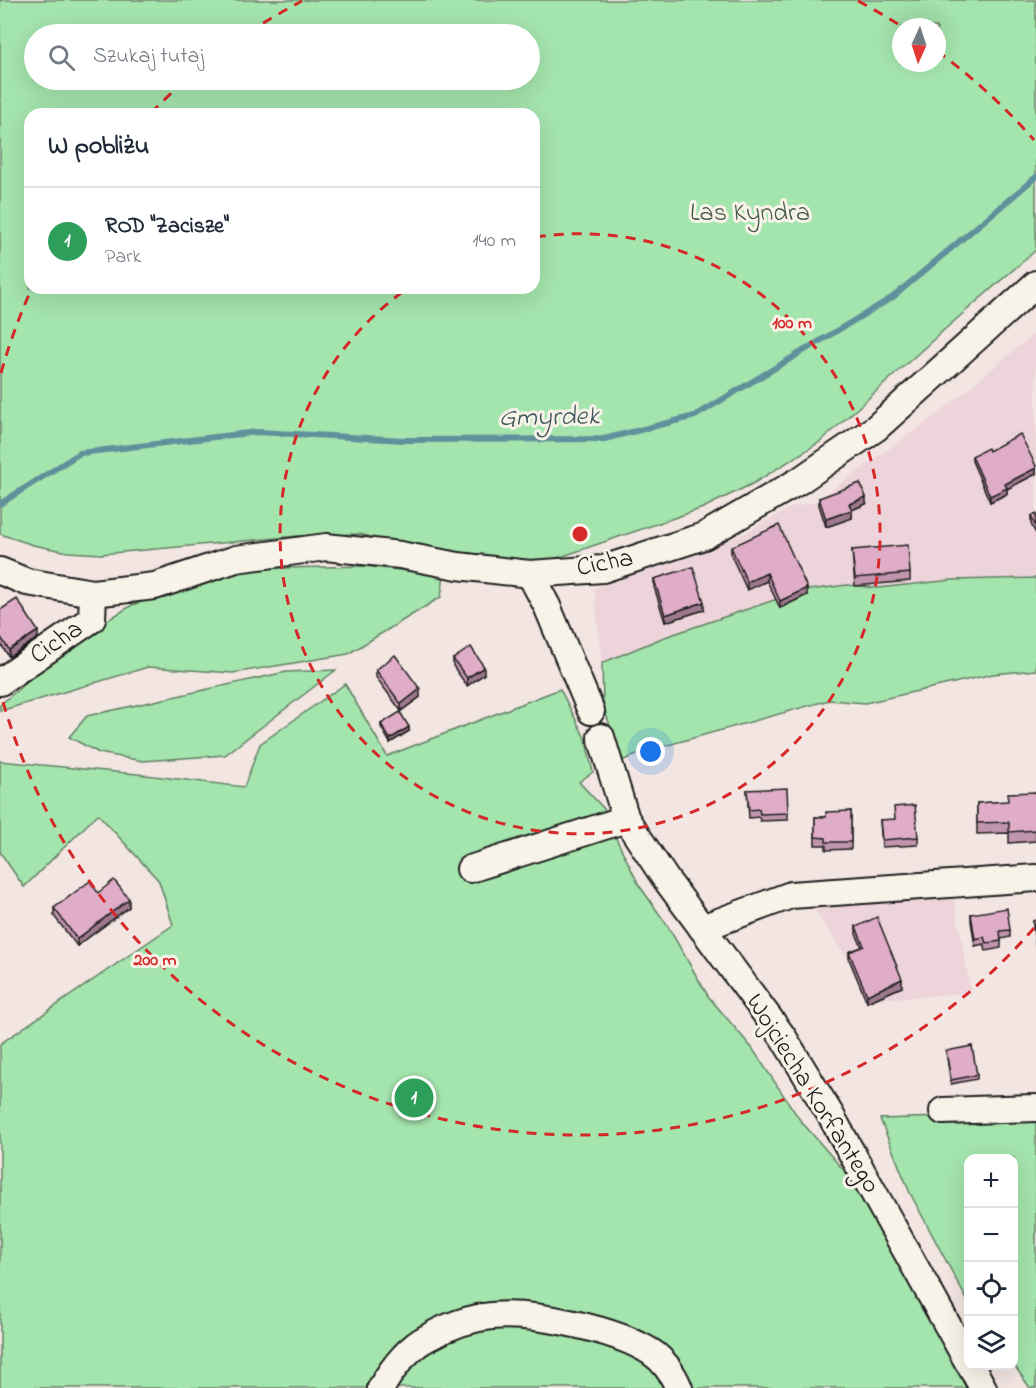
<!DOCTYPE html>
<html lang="pl">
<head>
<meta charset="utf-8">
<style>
  :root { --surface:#fff; --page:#f6f6f7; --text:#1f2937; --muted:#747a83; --line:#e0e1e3; --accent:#2563eb }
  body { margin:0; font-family:"Indie Flower",sans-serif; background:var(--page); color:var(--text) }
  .controls { position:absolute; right:18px; bottom:18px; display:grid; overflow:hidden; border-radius:12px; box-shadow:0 6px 24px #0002 }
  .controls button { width:54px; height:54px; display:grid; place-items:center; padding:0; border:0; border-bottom:2px solid var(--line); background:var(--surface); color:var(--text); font:30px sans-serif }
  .compass { position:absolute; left:892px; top:18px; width:54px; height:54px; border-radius:50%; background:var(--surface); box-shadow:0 6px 24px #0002; rotate:183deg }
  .you { position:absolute; left:651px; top:752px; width:21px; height:21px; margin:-15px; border:4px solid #fff; border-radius:50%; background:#1a73e8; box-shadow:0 0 0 9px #1a73e833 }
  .badge { display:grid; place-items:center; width:39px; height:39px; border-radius:50%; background:var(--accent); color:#fff; font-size:20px; font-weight:700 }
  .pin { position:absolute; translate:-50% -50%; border:3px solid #fff; box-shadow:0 2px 6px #0006 }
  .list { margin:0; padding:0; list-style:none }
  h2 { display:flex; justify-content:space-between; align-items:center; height:78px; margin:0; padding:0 24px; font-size:26px }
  h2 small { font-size:20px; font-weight:400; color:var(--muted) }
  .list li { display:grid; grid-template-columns:39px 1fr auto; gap:18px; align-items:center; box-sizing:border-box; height:108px; padding:0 24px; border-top:2px solid var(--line) }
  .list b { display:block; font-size:22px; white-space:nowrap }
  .list p { margin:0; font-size:20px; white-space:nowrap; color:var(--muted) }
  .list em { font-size:20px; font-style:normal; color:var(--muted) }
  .icon { flex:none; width:33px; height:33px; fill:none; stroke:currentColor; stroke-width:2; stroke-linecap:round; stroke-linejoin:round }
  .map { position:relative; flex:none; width:1036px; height:1388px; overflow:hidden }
  .search { position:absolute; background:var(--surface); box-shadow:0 6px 24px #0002; left:24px; top:24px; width:516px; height:66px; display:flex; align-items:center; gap:15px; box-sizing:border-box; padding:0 21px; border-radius:33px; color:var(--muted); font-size:22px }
  .panel { position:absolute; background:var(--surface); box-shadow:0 6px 24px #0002; left:24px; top:108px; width:516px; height:186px; border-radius:18px }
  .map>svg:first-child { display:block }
  .built { fill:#edd4da }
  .green { fill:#a4e4ad; stroke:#608064; stroke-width:1.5; fill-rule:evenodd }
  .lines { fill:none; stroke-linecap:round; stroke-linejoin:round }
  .stream { stroke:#61909b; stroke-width:6 }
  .minor-casing { stroke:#1c1c1c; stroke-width:30 }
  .minor { stroke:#f7f3e8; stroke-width:26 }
  .wall { fill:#c195ad; stroke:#1c1c1c; stroke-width:1.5 }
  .shaded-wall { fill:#9d798d; stroke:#1c1c1c; stroke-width:1.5 }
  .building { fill:#e0adc9; stroke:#1c1c1c; stroke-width:1.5 }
  .ring { fill:none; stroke:#d62828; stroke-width:3; stroke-dasharray:10 8 }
  .labels { text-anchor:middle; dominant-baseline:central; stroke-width:6; stroke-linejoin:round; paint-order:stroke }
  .park-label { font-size:26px; fill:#455848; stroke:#f7f3e8 }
  .street-label { font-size:26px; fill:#1c1c1c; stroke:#f7f3e8 }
  .water-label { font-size:27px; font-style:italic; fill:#3e565b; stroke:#f7f3e8 }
  .centre { fill:#d62828; stroke:#f7f3e8; stroke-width:3 }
  .ring-label { font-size:18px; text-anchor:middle; font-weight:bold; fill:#d62828; stroke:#f7f3e8; stroke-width:6; stroke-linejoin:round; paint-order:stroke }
</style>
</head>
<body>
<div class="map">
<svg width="1036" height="1388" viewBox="0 0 1036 1388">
  <rect width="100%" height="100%" fill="#f2e5e2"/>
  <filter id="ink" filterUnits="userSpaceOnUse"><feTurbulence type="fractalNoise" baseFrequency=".0167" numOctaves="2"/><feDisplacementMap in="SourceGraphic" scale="12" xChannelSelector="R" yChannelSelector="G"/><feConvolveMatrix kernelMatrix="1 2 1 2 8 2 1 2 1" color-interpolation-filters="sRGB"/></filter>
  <g filter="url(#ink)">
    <g class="built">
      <polygon points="1036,332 1036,578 952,580 878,588 847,585 801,591 662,638 602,663 594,588 693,556 745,533 792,507 815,502 943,410"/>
      <polygon points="953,893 971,993 865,1000 848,959 809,902"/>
    </g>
    <g class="green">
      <path d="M 0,0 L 1036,0 L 1036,250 L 944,330 L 820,442 L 754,483 L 703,508 L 540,564 L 445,555 L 359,534 L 298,536 L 101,554 L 68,552 L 33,545 L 0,534 ZM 901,27 L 937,27 L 937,63 L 901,63 ZM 34,34 L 530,34 L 530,80 L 34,80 ZM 30,114 L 534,114 L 534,288 L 30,288 Z"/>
      <polygon points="364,566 444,575 441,597 348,654 233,673 148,667 0,711 0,705 38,672 98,626 132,605 245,569"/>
      <polygon points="1036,578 1036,670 993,674 865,703 829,700 650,750 621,761 603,704 602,663 662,638 801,591 847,585 878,588 952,580"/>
      <polygon points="336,670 225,755 143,761 99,753 69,737 87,716 286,672"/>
      <polygon points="345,684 387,756 560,689 585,738 593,772 579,782 606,811 614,834 639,885 667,925 708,996 752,1048 800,1120 846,1173 893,1250 966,1388 0,1388 0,1044 173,925 159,881 98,814 24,887 0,852 0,761 137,774 244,787 260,744"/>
      <polygon points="1036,1114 1036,1388 1030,1388 1014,1365 1014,1158 968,1158 968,1302 910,1193 880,1119"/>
    </g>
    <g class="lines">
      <polyline class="stream" points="0,504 80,453 257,432 405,440 604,439 695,416 893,297 1036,177"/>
      <defs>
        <g id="minor">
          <polyline points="0,571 27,582 93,593 155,586 236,559 326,547 400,555 458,566 530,574 603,569 704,536 799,481 876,428 1036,284"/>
          <polyline points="530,574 547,606 591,711"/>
          <polyline points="0,682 92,619 93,593"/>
          <polyline points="601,737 626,819 665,878 783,1037 830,1114 968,1362"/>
          <polyline points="470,869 626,819"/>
          <polyline points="702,928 791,895 1036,878"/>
          <polyline points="943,1111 1036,1108"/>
          <polyline points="971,1366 983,1388"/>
          <path d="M 381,1388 C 392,1369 406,1349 427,1338 C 446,1327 470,1318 492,1316 C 534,1312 615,1329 651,1352 C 665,1361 673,1374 679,1388"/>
        </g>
      </defs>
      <use href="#minor" class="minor-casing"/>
      <use href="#minor" class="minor"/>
    </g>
    <g class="wall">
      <polygon points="989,451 1036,466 1036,474 1007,489 1007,494 990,502 972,461 972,456"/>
      <polygon points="819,498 866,504 852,510 852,518 826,527 819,505"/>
      <polygon points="1036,514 1036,534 1031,524 1031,516"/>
      <polygon points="731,547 807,595 780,608 767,581 747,590 731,555"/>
      <polygon points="852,550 910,573 910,581 855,586"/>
      <polygon points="654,579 704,610 665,622 654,587"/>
      <polygon points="0,610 38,638 9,657 0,643"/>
      <polygon points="453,659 484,674 467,686 453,666"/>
      <polygon points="376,670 420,697 401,711 376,677"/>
      <polygon points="381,724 409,731 390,743 381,727"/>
      <polygon points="747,790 788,813 788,820 760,821 759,817 749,818"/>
      <polygon points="1036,792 1036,841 1009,843 1009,833 977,834 977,803 1008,802"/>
      <polygon points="851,811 851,849 826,850 826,845 815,845 815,817 826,817"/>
      <polygon points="880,820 918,837 918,845 882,847"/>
      <polygon points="98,893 129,907 77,946 54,916 54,908"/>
      <polygon points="971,914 1010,930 1010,937 1001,939 1001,948 986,951 984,944 975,946 971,921"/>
      <polygon points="1036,920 1036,948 1033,928 1033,921"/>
      <polygon points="856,927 902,987 867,1002 849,959 849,952 862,947 856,934"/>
      <polygon points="946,1051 977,1075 977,1079 951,1084"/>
    </g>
    <g class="shaded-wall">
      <polygon points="1036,468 1036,474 1007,489 1007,494 990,502 990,496 1005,484"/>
      <polygon points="866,497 866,504 849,511 849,504"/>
      <polygon points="852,510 852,518 826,527 826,519"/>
      <polygon points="767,573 767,581 747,590 747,582"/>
      <polygon points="807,588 807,595 780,608 780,601"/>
      <polygon points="704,602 704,610 665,622 665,615"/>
      <polygon points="38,631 38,638 9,657 9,650"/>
      <polygon points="484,667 484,674 467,686 467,678"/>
      <polygon points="420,689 420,697 401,711 401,704"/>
      <polygon points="409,727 409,731 390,743 390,739"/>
      <polygon points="129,899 129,907 77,946 77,939"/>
      <polygon points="902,979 902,987 867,1002 867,995"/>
    </g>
    <g class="building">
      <polygon points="1020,434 1036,466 1036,468 1005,484 1007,488 990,496 972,456 988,448 989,451"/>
      <polygon points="860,483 866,497 849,504 852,510 826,519 819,498"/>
      <polygon points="1036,514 1036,527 1031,516"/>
      <polygon points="779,525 807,588 780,601 767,573 747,582 731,547"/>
      <polygon points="908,545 910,573 855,578 852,550"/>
      <polygon points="693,567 704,602 665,615 654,579"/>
      <polygon points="17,599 38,631 9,650 0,636 0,610"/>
      <polygon points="471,647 484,667 467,678 453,659"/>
      <polygon points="395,655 420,689 401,704 376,670"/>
      <polygon points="400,712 409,727 390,739 381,724"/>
      <polygon points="787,788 788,813 760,814 759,809 749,810 747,790"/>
      <polygon points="1036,792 1036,830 1009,832 1009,822 977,823 977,803 1008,801 1008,793"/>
      <polygon points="915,805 918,837 882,840 880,820 895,819 894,807"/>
      <polygon points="851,811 851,842 826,842 826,838 815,837 815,817 826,817 826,812"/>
      <polygon points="114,880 129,899 77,939 54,908 90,881 98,893"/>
      <polygon points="1007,908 1010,930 1000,931 1001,941 986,943 984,937 975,939 971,914"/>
      <polygon points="877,917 902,979 867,995 849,952 864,946 856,927"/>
      <polygon points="1036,920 1036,940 1033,921"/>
      <polygon points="972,1046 977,1075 951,1080 946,1051"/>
    </g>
  </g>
  <g class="ring">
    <path d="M536 237A300 300 0 1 1 408 288"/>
    <path d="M1034 928A601 601 0 0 1 1 695M1 373A601 601 0 0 1 31 290M151 113A601 601 0 0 1 186 80M248 33A601 601 0 0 1 302 1M858 1A601 601 0 0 1 898 24M937 51A601 601 0 0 1 1034 140"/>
  </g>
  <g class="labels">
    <g class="park-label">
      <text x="750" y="214">Las Kyndra</text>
    </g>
    <g class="street-label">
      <text transform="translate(605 564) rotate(-11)">Cicha</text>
      <text transform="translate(57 643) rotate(-34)">Cicha</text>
      <text transform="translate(812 1094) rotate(58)">Wojciecha Korfantego</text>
    </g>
    <g class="water-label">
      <text transform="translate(549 418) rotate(-1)">Gmyrdek</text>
    </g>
  </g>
  <circle cx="580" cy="534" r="9" class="centre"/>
  <g class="ring-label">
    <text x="792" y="328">100 m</text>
    <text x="155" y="965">200 m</text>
  </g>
</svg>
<div class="controls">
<button>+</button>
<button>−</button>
<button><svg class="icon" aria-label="locate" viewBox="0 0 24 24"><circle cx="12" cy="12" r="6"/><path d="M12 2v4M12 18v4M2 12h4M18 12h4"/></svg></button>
<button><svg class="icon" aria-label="layers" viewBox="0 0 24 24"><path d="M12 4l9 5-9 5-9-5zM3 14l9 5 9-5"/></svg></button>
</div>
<svg class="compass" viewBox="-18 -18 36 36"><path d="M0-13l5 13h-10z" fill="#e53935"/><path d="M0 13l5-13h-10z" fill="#747a83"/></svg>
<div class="you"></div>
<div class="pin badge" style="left:414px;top:1098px;background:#2e9e5b">1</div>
<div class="search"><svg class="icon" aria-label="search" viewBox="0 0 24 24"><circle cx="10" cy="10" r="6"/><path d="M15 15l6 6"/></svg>Szukaj tutaj</div>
<section class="panel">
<h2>W pobliżu<small></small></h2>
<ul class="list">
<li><span class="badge" style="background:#2e9e5b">1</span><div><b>ROD &quot;Zacisze&quot;</b><p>Park</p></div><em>140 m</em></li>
</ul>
</section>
</div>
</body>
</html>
